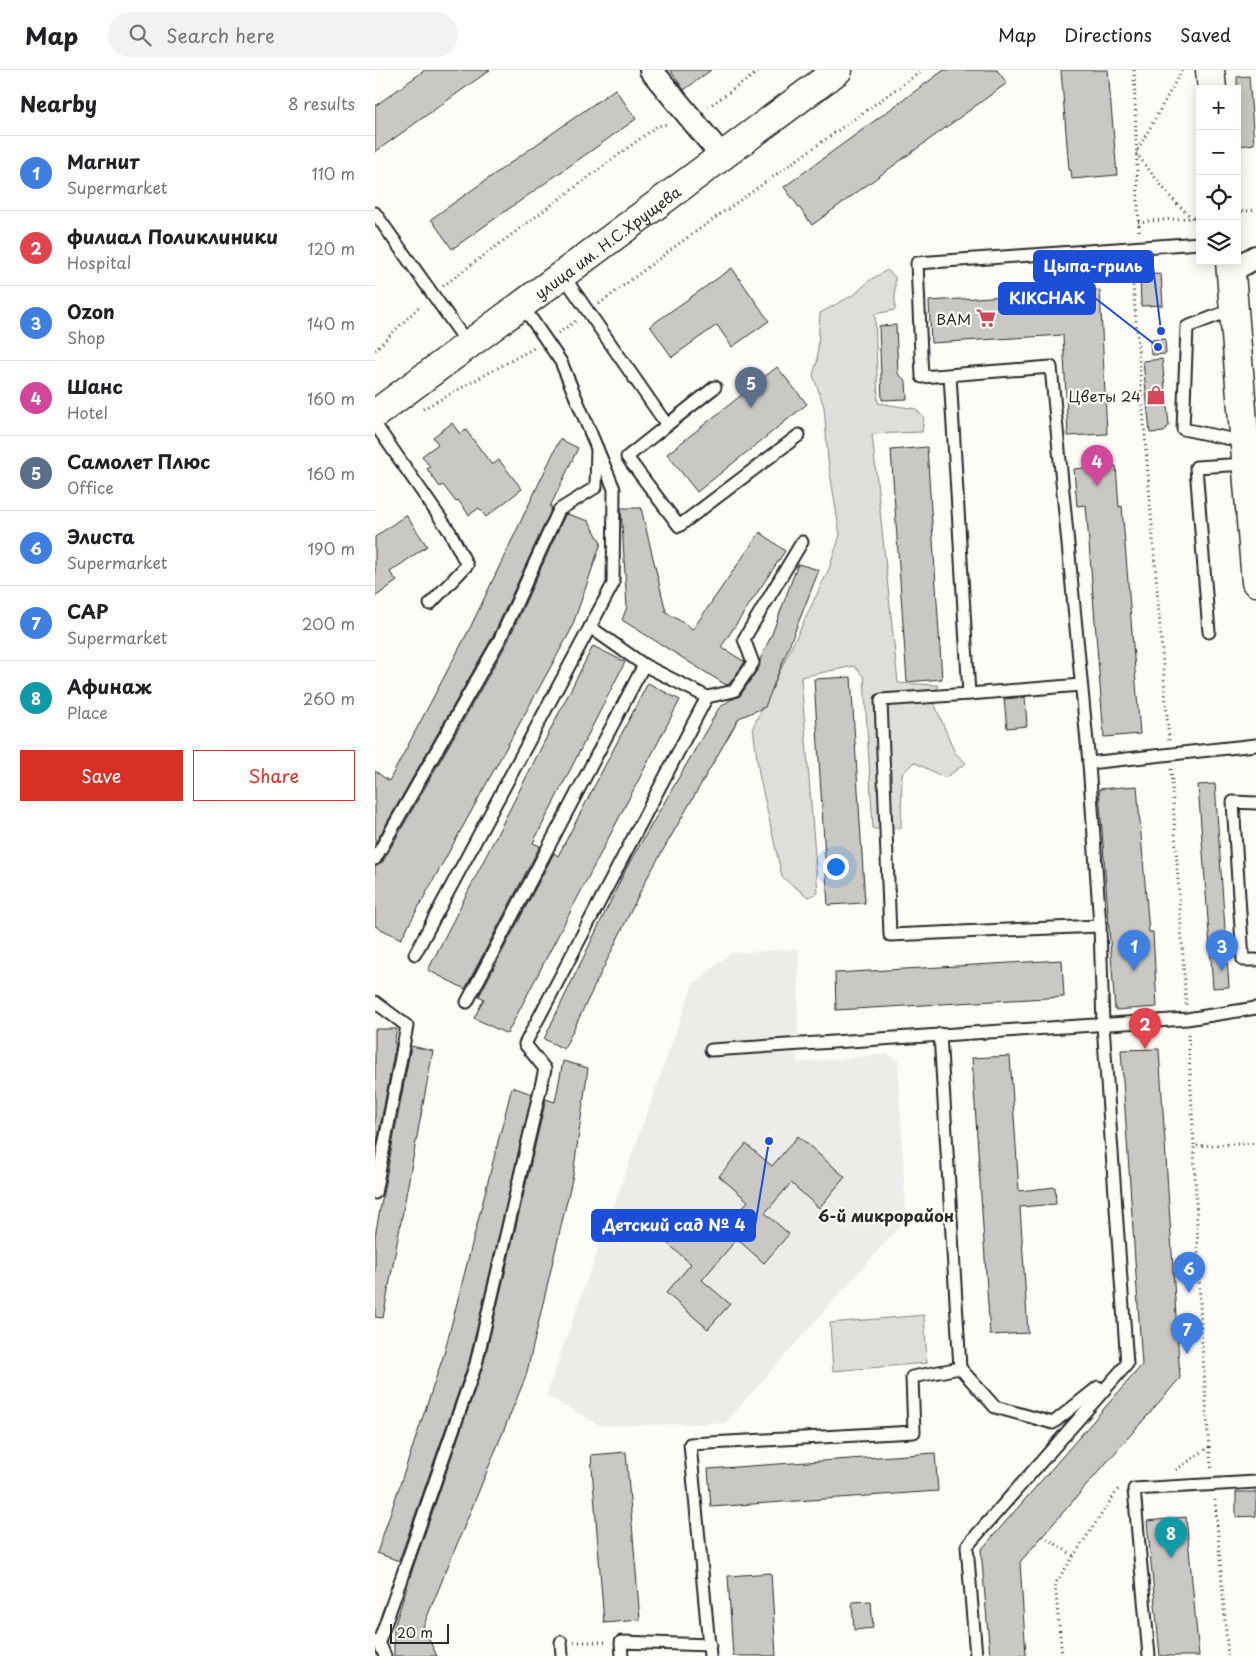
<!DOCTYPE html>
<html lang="en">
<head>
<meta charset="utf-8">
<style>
  :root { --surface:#fff; --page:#f2f2f2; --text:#202124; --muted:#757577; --line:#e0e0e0; --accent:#d93025 }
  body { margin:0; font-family:"Playpen Sans",sans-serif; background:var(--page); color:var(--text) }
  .controls { position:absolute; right:15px; top:15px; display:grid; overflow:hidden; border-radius:0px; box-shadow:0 2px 12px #0003 }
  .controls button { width:45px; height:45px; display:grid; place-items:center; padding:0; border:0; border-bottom:1px solid var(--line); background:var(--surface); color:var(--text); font:25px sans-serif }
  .scale { position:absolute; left:15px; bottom:12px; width:59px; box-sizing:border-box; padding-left:5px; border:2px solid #2b2b2b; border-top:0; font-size:14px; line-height:18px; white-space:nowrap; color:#2b2b2b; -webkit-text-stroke:4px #fdfcf7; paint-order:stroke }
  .you { position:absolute; left:460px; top:796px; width:18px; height:18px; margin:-12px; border:4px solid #fff; border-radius:50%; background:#1a73e8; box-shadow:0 0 0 8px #1a73e833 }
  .badge { display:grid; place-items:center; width:32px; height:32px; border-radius:50%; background:var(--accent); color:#fff; font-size:16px; font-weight:700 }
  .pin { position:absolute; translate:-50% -41px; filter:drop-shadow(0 1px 2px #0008) }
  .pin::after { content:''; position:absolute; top:26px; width:18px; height:15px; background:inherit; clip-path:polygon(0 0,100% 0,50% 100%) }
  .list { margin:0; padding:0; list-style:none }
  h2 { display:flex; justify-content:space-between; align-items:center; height:65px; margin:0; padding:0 20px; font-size:21px }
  h2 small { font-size:16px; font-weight:400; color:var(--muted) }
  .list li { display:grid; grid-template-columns:32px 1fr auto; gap:15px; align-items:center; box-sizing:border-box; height:75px; padding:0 20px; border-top:1px solid var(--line) }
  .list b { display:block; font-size:19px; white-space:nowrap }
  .list p { margin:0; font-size:16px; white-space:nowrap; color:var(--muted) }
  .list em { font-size:16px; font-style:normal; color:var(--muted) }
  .actions { display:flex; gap:10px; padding:15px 20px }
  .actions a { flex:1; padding:11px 0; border:1px solid var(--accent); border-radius:0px; text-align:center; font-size:18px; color:var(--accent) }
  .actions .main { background:var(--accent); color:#fff }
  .icon { flex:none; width:28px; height:28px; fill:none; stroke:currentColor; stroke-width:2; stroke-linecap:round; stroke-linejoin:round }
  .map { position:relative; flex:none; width:881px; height:1586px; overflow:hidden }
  header { display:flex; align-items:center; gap:30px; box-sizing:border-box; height:70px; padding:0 25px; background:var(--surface); border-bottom:1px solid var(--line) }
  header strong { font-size:24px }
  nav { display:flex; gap:28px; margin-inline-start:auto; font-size:18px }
  .search { width:350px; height:45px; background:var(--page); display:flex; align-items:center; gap:12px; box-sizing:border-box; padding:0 18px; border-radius:28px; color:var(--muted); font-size:19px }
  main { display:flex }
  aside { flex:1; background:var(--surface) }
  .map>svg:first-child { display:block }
  .built { fill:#edece8 }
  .green { fill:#dfdeda; stroke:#858482 }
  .building { fill:#c9c8c4; stroke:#2b2b2b }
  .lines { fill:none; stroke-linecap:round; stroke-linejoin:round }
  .lane-casing { stroke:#2b2b2b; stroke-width:15 }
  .street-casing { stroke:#2b2b2b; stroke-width:26 }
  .secondary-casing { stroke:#2b2b2b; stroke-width:31 }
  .primary-casing { stroke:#2b2b2b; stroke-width:31 }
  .path { stroke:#2b2b2b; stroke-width:3; stroke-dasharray:1 4; stroke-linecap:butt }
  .lane { stroke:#fdfcf7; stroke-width:11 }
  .street { stroke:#fdfcf7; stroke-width:22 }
  .secondary { stroke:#fdfcf7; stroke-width:28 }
  .primary { stroke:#fdfcf7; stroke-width:28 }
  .labels { text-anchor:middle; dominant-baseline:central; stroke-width:4.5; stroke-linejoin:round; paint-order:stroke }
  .street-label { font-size:15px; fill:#2b2b2b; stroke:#fdfcf7 }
  .poi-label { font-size:15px; fill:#2b2b2b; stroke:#fdfcf7; text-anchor:end }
  .neighbourhood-label { font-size:16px; font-weight:bold; fill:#2b2b2b; stroke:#fdfcf7 }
  .leader { fill:none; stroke:#1d4ed8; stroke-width:2 }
  .callout-dot { fill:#1d4ed8; stroke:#fdfcf7; stroke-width:2 }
  .callout { fill:#1d4ed8; stroke:#1d4ed8; stroke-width:2 }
  .callout-label { font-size:16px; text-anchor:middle; font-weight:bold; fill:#fff }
</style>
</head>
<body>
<header>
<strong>Map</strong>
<div class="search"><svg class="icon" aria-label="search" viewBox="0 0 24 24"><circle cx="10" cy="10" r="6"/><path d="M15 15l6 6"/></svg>Search here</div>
<nav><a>Map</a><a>Directions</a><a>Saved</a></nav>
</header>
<main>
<aside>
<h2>Nearby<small>8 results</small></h2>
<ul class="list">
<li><span class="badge" style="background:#3f7fe0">1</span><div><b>Магнит</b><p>Supermarket</p></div><em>110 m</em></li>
<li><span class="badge" style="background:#e0444e">2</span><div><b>филиал Поликлиники</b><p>Hospital</p></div><em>120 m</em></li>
<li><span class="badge" style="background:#3f7fe0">3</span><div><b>Ozon</b><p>Shop</p></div><em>140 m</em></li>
<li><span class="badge" style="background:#d1479c">4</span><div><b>Шанс</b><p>Hotel</p></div><em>160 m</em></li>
<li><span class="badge" style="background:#5c6f8a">5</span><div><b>Самолет Плюс</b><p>Office</p></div><em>160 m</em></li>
<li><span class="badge" style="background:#3f7fe0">6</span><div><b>Элиста</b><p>Supermarket</p></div><em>190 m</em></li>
<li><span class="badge" style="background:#3f7fe0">7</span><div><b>САР</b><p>Supermarket</p></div><em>200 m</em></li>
<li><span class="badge" style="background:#0f9aa8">8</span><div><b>Афинаж</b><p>Place</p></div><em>260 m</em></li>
</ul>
<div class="actions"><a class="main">Save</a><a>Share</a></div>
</aside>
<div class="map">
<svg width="881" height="1586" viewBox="0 0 881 1586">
  <rect width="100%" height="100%" fill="#fdfcf7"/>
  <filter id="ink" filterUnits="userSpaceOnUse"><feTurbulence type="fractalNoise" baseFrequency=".02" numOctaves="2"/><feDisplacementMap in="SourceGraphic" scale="10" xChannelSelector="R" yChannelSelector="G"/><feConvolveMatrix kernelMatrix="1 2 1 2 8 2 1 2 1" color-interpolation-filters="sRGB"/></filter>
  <g filter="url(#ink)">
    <polygon class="built" points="424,879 422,993 513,984 523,991 531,1149 350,1353 226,1356 171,1325 318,914 356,883"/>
    <g class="green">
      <polygon points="512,200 520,207 520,240 500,244 503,333 541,339 549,348 547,362 497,364 523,613 563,615 560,635 580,683 591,693 570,708 539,692 527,704 526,758 498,759 489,607 479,596 426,607 443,823 433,827 407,807 384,704 378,657 454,499 465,465 453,390 449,337 438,305 442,292 445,243 480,224 495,210"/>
      <polygon points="549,1245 552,1293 458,1301 455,1253"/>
    </g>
    <g class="building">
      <polygon points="50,0 115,0 0,82 0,36"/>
      <polygon points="295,0 336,0 309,20"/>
      <polygon points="569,0 622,0 632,13 437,155 409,117"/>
      <polygon points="686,0 733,0 742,105 697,109 696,100 694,100"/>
      <polygon points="874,6 879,74 864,76 862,7"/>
      <polygon points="240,19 261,49 77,179 56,149"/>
      <polygon points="357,198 394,251 357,277 342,255 297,287 275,256"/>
      <polygon points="786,204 788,235 766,236 765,205"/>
      <polygon points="725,220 732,364 693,366 688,265 556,273 554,231"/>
      <polygon points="521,255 523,304 531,311 532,329 507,330 504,256"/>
      <polygon points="790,269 791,284 776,285 775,270"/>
      <polygon points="787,289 794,355 789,362 775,363 768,291"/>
      <polygon points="402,297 432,334 322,422 292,384"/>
      <polygon points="77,353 85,364 91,360 117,395 124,390 147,419 111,447 104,438 94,445 83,430 81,432 68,415 65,417 52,399 55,397 47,386 63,374 58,367"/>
      <polygon points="185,369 203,378 175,437 177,438 118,566 0,774 0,701 14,711 96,556"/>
      <polygon points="552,377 567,609 532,612 516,380"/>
      <polygon points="741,396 744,437 747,436 765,664 729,667 711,435 702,436 699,399"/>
      <polygon points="246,438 266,438 291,542 318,559 385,462 410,481 346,577 370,592 354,614 351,615 247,550 252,537"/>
      <polygon points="192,444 214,451 226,473 196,560 26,869 0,856 0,796 7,793 132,573 190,445"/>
      <polygon points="31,445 52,476 15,502 22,511 0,527 0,467"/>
      <polygon points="423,494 444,500 390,637 364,648 272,808 189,979 169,969 252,797 344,638 355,630 365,626 384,597 385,590 397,564"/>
      <polygon points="218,576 250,592 158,773 165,776 90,919 53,900"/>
      <polygon points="476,607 490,833 453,835 439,609"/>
      <polygon points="273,613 305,630 132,964 99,948 109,929 104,926 179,783 183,786"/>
      <polygon points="650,627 652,656 632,658 629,629"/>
      <polygon points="840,714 854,917 838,918 823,715"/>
      <polygon points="762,716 774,862 778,862 782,937 740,940 724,719"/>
      <polygon points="687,890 689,927 461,940 460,903"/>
      <polygon points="0,959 22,959 19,973 21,973 0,1083"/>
      <polygon points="36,976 58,981 8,1248 0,1247 0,1166"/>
      <polygon points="784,979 805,1308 645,1492 651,1586 615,1586 606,1480 767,1295 746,980"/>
      <polygon points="635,986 644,1121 680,1117 681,1134 645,1137 653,1263 615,1265 597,988"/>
      <polygon points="188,991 213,998 198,1105 151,1306 48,1557 62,1586 19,1586 19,1557 39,1495 108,1296 171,1029 180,1032"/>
      <polygon points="137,1017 157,1024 94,1292 24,1491 2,1483 69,1284"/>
      <polygon points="423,1066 470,1107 444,1138 416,1113 390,1143 414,1164 389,1193 362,1169 327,1210 355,1234 333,1259 291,1223 316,1194 290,1171 316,1141 344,1165 373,1131 344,1106 371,1074 397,1096"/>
      <polygon points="251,1382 265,1550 229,1553 216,1385"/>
      <polygon points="560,1383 563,1421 336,1437 333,1399"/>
      <polygon points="861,1422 881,1422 881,1446 861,1447"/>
      <polygon points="811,1447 824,1586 785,1586 772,1451"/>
      <polygon points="396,1503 401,1586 358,1586 353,1506"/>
      <polygon points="496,1531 498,1558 479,1560 477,1532"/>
    </g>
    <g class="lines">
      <defs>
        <g id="lane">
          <polyline points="0,143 93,274"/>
          <polyline points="187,204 292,355 340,317"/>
          <polyline points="147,235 186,292 239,419 238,514 215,557 269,595"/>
          <polyline points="859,239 812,257 808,359 870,372"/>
          <polyline points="575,305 594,624 506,630 515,865 725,856"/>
          <polyline points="0,354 75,462 92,495 55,534"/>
          <polyline points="292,355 252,387 304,456 424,365"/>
          <polyline points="834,562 821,397 871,394"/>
          <polyline points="594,624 706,615"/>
          <polyline points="332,627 359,621 378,593 369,569 427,472"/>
          <polyline points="714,693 881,675"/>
          <polyline points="881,733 858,732 868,890 881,890"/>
          <polyline points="0,789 125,569 184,440 221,417 222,378"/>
          <polyline points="40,884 215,557"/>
          <polyline points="0,932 32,956 0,1123"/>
          <polyline points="565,964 585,1298"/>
          <polyline points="336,980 812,949 881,938"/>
          <polyline points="0,1571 4,1572 10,1586"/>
          <polyline points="4,1572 101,1294 170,999 150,974 332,627 269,595 92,932"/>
          <polyline points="186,1572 187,1586"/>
          <polyline points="247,1586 246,1572 335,1575"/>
          <polyline points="335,1586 315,1374 539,1362 537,1307 585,1298 620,1337 678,1353 723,1317"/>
          <polyline points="601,1586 592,1476 752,1294 728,955 725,856 714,693 676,297 547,307 542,193 825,173"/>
          <polyline points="774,1586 759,1419 881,1412"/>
        </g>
        <g id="street">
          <polyline points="276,0 347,86"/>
          <polyline points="857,200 881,187"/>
        </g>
        <g id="secondary">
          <path id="s1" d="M 0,344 L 463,0"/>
        </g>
        <g id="primary">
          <polyline points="835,0 837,19"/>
          <polyline points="855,191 881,512"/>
        </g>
      </defs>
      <use href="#lane" class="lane-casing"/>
      <use href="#street" class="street-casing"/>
      <use href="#secondary" class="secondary-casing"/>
      <use href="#primary" class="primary-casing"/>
      <g class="path">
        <polyline points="759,0 764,163"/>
        <polyline points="807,0 761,83 797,129 817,148"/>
        <polyline points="333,37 386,0"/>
        <polyline points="862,142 881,140"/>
        <polyline points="763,152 825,147"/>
        <polyline points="760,191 757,201 794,671"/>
        <polyline points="68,216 282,56 293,54"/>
        <polyline points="224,234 309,170 548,0"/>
        <polyline points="183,263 201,251"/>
        <polyline points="0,280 46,235"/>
        <polyline points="48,339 159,278"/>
        <polyline points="796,699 811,935"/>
        <polyline points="813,964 819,1076 881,1073"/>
        <polyline points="802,1255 826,1259 819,1077"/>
        <polyline points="834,1377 837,1401"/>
        <polyline points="801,1400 834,1377 826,1259"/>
        <polyline points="840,1430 853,1586"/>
        <polyline points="668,1466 699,1486"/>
        <polyline points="199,1572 233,1572"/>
        <polyline points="687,1586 680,1514 744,1418"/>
      </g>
      <use href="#lane" class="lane"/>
      <use href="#street" class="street"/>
      <use href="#secondary" class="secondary"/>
      <use href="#primary" class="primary"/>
    </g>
  </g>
  <defs>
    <symbol id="supermarket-bare" viewBox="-9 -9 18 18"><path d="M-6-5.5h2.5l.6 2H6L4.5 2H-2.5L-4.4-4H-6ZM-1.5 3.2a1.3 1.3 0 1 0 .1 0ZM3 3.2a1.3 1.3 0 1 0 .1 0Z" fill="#d1495b" stroke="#fdfcf7" stroke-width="2.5" paint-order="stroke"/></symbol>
    <symbol id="shop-bare" viewBox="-9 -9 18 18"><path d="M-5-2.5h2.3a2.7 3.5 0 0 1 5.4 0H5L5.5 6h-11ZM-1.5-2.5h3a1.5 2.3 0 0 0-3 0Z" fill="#d1495b" stroke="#fdfcf7" stroke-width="2.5" paint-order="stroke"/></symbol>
  </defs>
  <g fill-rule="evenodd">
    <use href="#supermarket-bare" x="597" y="234" width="28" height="28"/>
    <use href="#shop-bare" x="767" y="311" width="28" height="28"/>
  </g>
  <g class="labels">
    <g class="street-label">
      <text stroke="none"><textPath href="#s1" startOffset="289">улица им. Н.С.Хрущева</textPath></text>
    </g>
    <g class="poi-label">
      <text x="596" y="248">ВАМ</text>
      <text x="766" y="325">Цветы 24</text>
    </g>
    <g class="neighbourhood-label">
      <text x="511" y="1145">6-й микрорайон</text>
    </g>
  </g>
  <path class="leader" d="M786 261L778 196M783 277L720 228M394 1071L380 1156"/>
  <g class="callout-dot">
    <circle cx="786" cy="261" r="5"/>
    <circle cx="783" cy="277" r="5"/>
    <circle cx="394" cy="1071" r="5"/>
  </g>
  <g class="callout">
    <rect x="659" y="181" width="119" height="31" rx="5"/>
    <rect x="624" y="213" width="96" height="31" rx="5"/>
    <rect x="217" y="1140" width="163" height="31" rx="5"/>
  </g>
  <g class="callout-label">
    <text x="718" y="202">Цыпа-гриль</text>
    <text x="672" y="234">KIKCHAK</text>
    <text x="299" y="1161">Детский сад № 4</text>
  </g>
</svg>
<div class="controls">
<button>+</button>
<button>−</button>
<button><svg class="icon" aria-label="locate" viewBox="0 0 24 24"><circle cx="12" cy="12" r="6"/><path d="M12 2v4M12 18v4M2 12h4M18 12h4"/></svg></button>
<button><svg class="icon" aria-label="layers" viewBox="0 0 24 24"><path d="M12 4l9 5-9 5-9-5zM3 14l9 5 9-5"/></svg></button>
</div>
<div class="scale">20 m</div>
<div class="you"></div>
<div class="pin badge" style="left:759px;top:901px;background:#3f7fe0">1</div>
<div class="pin badge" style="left:770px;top:979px;background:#e0444e">2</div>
<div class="pin badge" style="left:847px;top:901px;background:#3f7fe0">3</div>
<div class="pin badge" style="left:722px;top:416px;background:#d1479c">4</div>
<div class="pin badge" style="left:376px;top:338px;background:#5c6f8a">5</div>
<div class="pin badge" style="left:814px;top:1223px;background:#3f7fe0">6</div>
<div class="pin badge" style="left:812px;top:1284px;background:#3f7fe0">7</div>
<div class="pin badge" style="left:796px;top:1488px;background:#0f9aa8">8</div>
</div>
</main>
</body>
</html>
